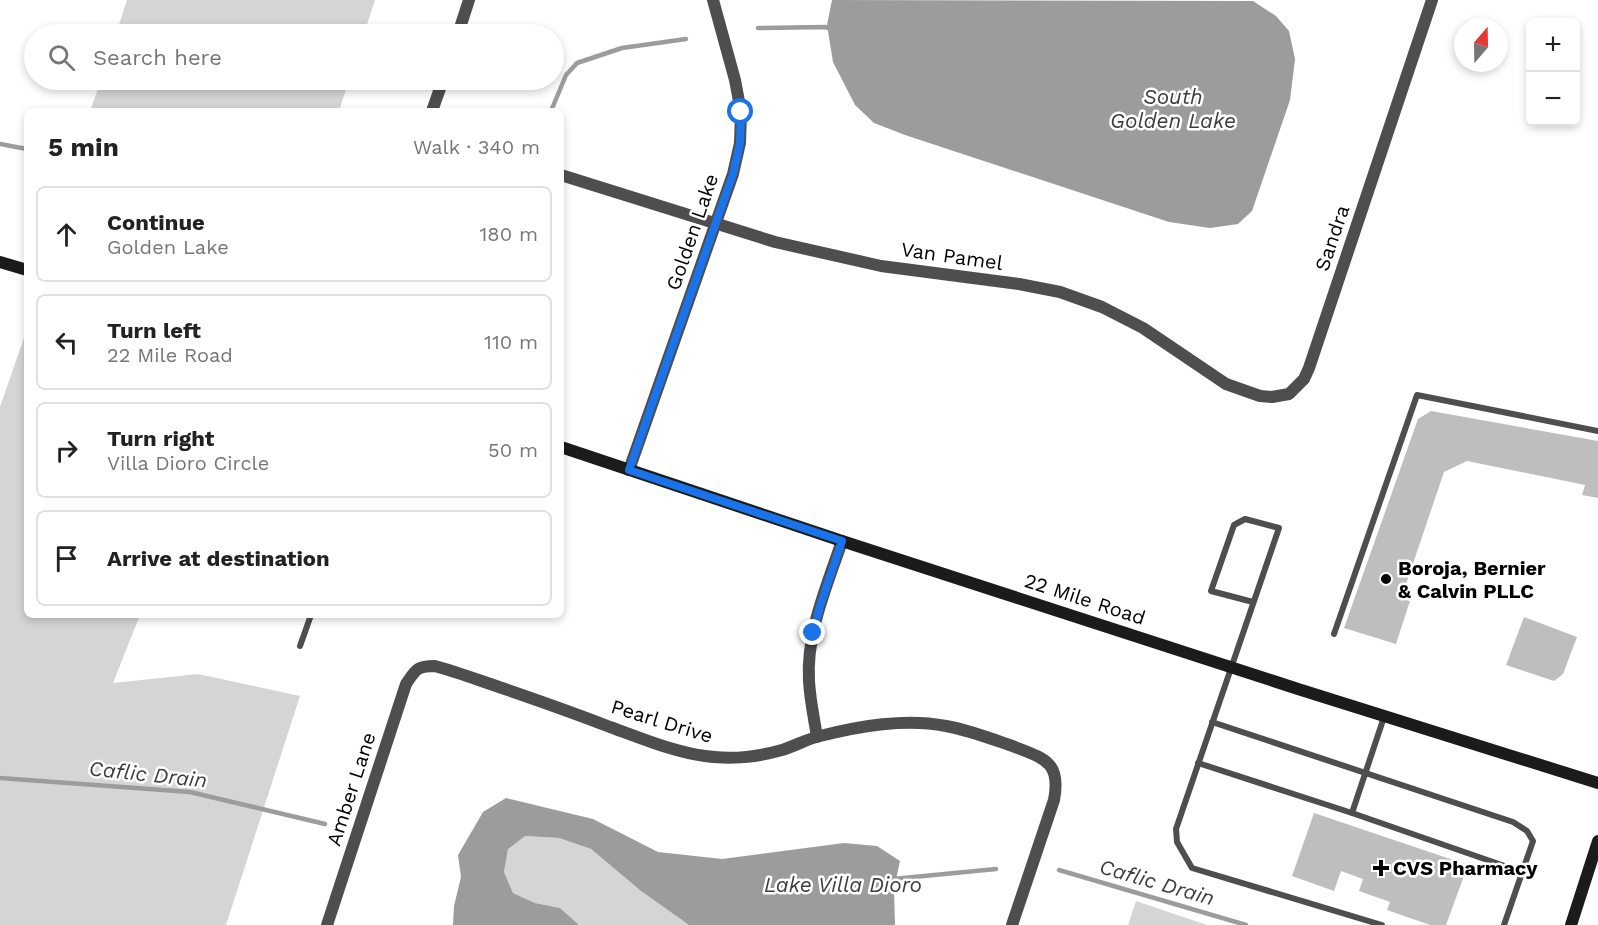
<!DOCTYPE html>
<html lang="en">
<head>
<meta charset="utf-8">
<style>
  :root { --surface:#fff; --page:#f6f6f6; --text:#222; --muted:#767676; --line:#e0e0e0 }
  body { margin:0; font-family:"Work Sans",sans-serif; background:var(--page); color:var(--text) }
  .controls { position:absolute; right:18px; top:18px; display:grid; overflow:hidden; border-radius:9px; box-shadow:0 3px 9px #0003 }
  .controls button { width:54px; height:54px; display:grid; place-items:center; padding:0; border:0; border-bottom:2px solid var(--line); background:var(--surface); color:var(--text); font:30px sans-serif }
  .compass { position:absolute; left:1454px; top:18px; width:54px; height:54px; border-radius:50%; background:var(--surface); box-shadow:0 3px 9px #0003; rotate:20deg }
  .stop { position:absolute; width:18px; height:18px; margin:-14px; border:4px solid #1a73e8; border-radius:50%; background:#fff }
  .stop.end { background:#1a73e8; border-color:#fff; box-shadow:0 2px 6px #0008 }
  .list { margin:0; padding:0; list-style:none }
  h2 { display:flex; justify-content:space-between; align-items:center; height:78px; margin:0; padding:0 24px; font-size:26px }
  h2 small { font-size:20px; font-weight:400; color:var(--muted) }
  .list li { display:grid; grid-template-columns:39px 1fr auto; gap:18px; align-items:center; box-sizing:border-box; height:96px; margin:0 12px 12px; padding:0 12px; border:2px solid var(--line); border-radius:9px }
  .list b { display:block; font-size:22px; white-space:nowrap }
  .list p { margin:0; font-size:20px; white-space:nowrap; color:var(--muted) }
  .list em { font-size:20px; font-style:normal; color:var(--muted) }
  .icon { flex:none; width:33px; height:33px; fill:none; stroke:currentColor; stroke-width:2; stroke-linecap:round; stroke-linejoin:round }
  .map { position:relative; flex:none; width:1598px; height:925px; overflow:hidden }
  .search { position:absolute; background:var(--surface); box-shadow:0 3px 9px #0003; left:24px; top:24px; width:540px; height:66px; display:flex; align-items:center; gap:15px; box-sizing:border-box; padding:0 21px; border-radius:33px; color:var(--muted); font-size:22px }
  .panel { position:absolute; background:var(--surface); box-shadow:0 3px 9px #0003; left:24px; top:108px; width:540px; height:510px; border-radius:9px }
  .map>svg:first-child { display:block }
  .green { fill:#d5d5d5 }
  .water { fill:#9c9c9c }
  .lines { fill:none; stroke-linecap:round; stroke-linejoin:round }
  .stream { stroke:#9c9c9c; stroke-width:4.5 }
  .building { fill:#bebebe }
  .lane { stroke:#4e4e4e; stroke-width:6 }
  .street { stroke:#4e4e4e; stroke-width:12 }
  .secondary { stroke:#1b1b1b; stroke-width:12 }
  .route { stroke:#1a73e8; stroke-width:8 }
  .poi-dot { fill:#000; stroke:#fff; stroke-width:2 }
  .labels { text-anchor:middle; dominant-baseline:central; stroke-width:5; stroke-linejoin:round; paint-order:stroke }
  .street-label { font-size:20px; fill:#000; stroke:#fff }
  .poi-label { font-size:20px; font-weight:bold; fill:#000; stroke:#fff; text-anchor:start }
  .water-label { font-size:21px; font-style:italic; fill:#3d3d3d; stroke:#fff }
</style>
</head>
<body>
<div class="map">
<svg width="1598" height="925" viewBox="0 0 1598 925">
  <rect width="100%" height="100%" fill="#fff"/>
  <g class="green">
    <polygon points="127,0 375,0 364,34 116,34"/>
    <polygon points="101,80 349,80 339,111 90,111"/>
    <polygon points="27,329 27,615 140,615 113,683 198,674 300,696 226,925 0,925 0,407"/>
    <polygon points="525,836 559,838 591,849 641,891 689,925 579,925 560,908 535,903 513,893 504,872 508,848"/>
    <polygon points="1136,901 1207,925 1128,925"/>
  </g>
  <g class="water">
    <polygon points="832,0 1253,1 1276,16 1289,31 1295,59 1290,100 1252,211 1238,224 1210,228 1169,222 905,135 874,123 855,105 833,62 827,25"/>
    <polygon points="506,798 593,819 658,852 722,859 844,843 877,846 900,861 894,889 895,925 689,925 641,891 591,849 559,838 525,836 508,849 504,872 513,893 535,903 560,908 579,925 453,925 454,906 461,877 458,855 483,812"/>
  </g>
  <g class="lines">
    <g class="stream">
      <polyline points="758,28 825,27 833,29"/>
      <polyline points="551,111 566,75 577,63 622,48 686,39"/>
      <polyline points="0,144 27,149"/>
      <polyline points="0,778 190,792 325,824"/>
      <polyline points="1059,870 1246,925"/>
      <polyline points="893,879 996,869"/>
    </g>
  </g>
  <g class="building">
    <polygon points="1431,411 1598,441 1598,498 1582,495 1585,485 1467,461 1444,472 1401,599 1410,601 1396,644 1344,628 1418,419"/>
    <polygon points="1524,617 1577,637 1563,674 1554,681 1506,665"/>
    <polygon points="1314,813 1468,865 1446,925 1430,925 1387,910 1390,902 1359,891 1363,879 1341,871 1334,891 1292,876"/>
  </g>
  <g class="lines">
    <g class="lane">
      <polyline points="1253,602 1211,591 1234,525 1245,519 1279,528 1176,829 1177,842 1192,868 1382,925"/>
      <polyline points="1334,634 1417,395 1598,431"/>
      <polyline points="300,646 311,615"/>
      <polyline points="1212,722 1513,822 1527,831 1533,841 1504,925"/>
      <polyline points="1198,763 1352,813 1522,872"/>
      <polyline points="1352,813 1384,717"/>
    </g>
    <g class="street">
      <polyline points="458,34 469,0"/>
      <polyline points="432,111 443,80"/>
      <polyline points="561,175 775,242 881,266 1019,284 1060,292 1102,307 1143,328 1226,384 1260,396 1272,397 1289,394 1304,379 1309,368 1432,0"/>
      <polyline points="629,470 733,174 740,143 741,112 735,80 713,0"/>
      <path d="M 817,737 C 814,718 810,700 809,681 C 806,633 827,586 842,541"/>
      <path d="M 327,925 L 406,684 C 416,669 417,666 435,666 C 457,672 478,680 499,687 C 537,700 574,713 610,727 C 641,738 673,752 705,756 C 731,760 757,757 782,750 C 795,746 807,739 820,736 C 860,726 905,718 946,726 C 969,730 992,739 1015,747 C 1046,759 1061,763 1054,800 L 1012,925"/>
    </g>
    <g class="secondary">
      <polyline points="0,262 27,270"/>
      <polyline points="561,447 842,541 1298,689 1598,783"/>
      <polyline points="1571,925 1598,841"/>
    </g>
  </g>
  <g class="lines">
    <polyline class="route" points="741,112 740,143 733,174 629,470 842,541 820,606 813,633"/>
  </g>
  <g class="poi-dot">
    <circle cx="1386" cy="579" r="6"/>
    <path d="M1378 859h6v6h6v6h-6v6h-6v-6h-6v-6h6z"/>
  </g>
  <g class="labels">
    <g class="street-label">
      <text transform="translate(692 232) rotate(-71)">Golden Lake</text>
      <text transform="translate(1332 238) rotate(-71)">Sandra</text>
      <text transform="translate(952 256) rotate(8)">Van Pamel</text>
      <text transform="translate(1085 599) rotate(18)">22 Mile Road</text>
      <text transform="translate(662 721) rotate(17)">Pearl Drive</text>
      <text transform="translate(351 789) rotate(-72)">Amber Lane</text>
    </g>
    <g class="poi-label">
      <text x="1398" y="568">Boroja, Bernier<tspan x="1398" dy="23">&amp; Calvin PLLC</tspan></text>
      <text x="1393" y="868">CVS Pharmacy</text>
    </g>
    <g class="water-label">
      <text x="1173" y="96">South<tspan x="1173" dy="24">Golden Lake</tspan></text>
      <text transform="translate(148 774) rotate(6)">Caflic Drain</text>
      <text transform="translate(1157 882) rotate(16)">Caflic Drain</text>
      <text x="843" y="884">Lake Villa Dioro</text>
    </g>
  </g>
</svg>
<div class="controls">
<button>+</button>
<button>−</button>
</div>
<svg class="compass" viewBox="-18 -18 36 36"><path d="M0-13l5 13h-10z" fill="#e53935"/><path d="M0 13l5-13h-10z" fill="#767676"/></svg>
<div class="stop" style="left:741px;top:112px"></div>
<div class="stop end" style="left:813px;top:633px"></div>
<div class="search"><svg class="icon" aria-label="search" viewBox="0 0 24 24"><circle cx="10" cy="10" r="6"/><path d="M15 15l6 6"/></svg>Search here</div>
<section class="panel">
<h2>5 min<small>Walk · 340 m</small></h2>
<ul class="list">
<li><svg class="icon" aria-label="ahead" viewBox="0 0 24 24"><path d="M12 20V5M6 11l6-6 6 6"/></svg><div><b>Continue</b><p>Golden Lake</p></div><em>180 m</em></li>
<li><svg class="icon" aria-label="left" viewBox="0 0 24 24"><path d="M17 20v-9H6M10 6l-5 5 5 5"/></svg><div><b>Turn left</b><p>22 Mile Road</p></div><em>110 m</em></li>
<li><svg class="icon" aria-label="right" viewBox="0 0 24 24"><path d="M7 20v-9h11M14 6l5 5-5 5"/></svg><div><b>Turn right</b><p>Villa Dioro Circle</p></div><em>50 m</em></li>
<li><svg class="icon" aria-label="arrive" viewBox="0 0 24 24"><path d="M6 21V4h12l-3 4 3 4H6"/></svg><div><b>Arrive at destination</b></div></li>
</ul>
</section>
</div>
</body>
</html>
